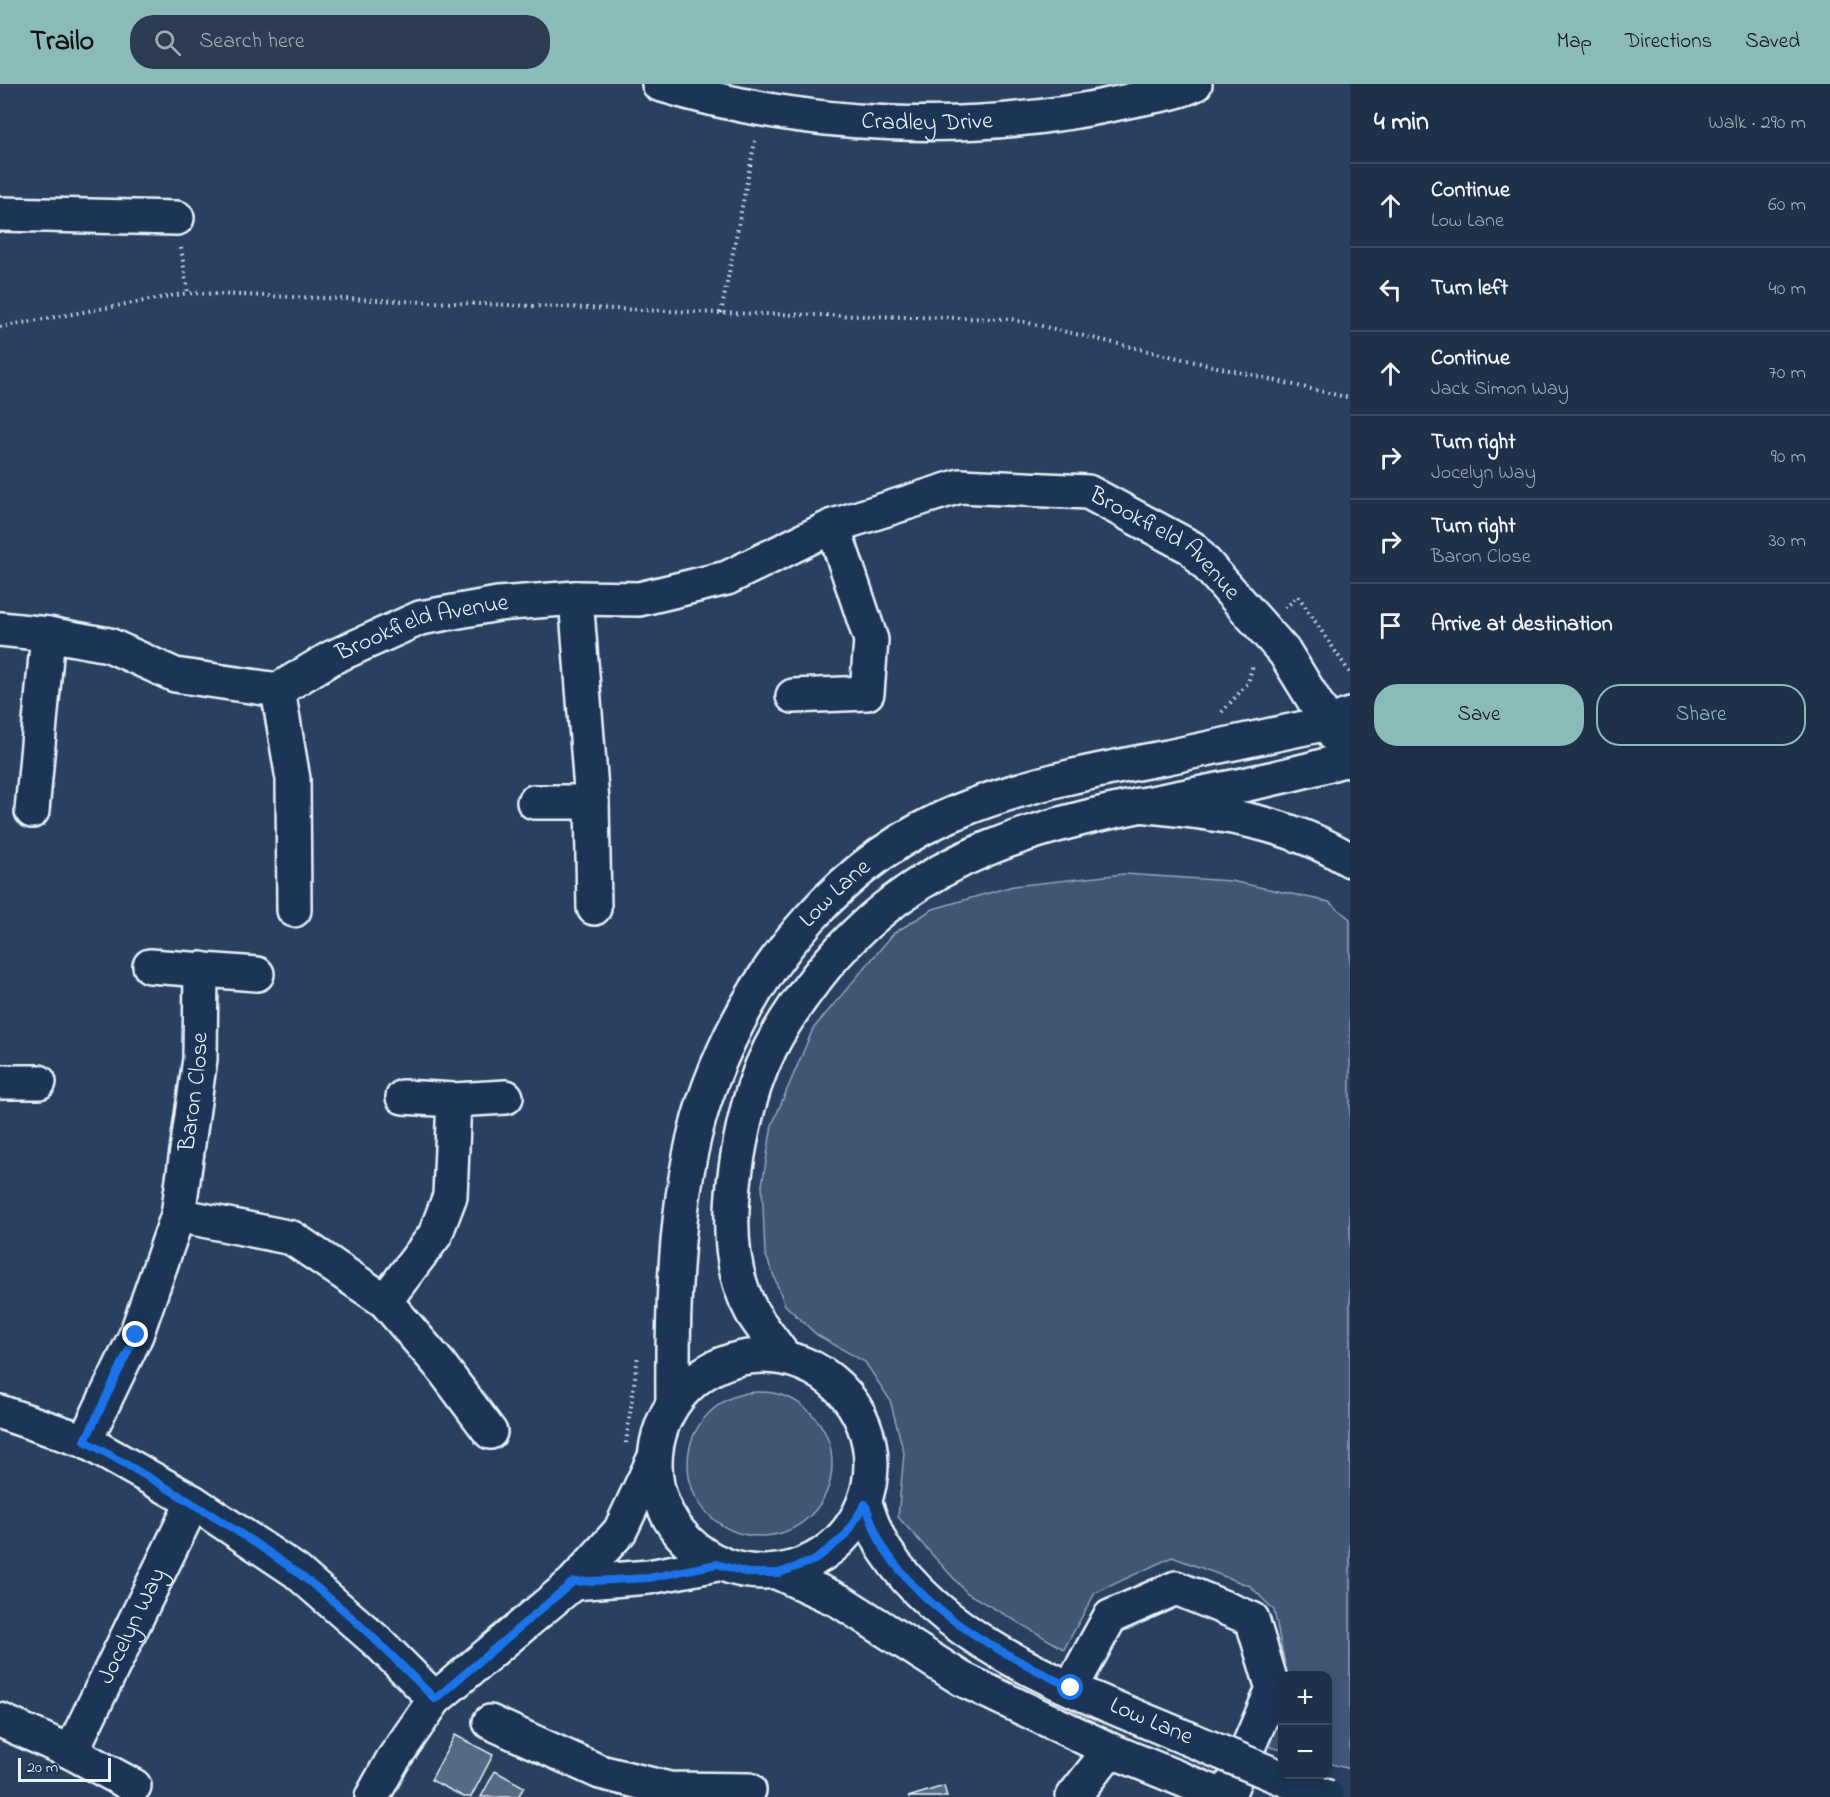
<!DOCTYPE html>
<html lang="en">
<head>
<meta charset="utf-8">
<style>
  :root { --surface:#1f3049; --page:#2c3c53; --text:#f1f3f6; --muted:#a1a9b4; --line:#3c4b61; --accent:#8bbbb9 }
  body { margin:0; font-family:"Indie Flower",sans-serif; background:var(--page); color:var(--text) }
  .controls { position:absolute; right:18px; bottom:18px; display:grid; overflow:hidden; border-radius:12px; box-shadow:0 3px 9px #0003 }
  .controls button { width:54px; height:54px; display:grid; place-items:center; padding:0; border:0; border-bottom:2px solid var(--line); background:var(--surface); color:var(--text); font:30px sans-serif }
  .scale { position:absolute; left:18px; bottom:15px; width:93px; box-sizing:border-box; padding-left:6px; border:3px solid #e8f1f8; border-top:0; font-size:16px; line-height:21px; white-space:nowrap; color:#e8f1f8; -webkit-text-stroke:4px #1d3557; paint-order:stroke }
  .stop { position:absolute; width:18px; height:18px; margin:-14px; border:4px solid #1a73e8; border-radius:50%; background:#fff }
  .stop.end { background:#1a73e8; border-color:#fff; box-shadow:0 2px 6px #0008 }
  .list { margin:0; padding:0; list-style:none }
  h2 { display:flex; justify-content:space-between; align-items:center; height:78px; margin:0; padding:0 24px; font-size:26px }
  h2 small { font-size:20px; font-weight:400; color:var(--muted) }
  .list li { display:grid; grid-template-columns:39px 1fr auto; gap:18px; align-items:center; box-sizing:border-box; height:84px; padding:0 24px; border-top:2px solid var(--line) }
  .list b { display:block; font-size:22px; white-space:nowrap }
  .list p { margin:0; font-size:20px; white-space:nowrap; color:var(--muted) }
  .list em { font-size:20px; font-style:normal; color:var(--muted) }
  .actions { display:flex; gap:12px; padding:18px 24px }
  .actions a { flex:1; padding:14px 0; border:2px solid var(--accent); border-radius:24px; text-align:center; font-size:21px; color:var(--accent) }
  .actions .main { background:var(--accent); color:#111 }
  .icon { flex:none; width:33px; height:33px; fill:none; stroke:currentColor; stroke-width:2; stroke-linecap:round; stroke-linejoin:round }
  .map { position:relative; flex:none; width:1350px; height:1713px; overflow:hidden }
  header { display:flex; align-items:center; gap:36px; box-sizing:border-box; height:84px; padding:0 30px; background:var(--accent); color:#111 }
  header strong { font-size:28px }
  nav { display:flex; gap:33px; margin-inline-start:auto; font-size:21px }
  .search { width:420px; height:54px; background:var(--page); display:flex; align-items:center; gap:15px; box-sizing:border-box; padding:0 21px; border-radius:24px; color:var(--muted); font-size:22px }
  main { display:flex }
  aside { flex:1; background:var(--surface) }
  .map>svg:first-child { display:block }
  .green { fill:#415774; stroke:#94a4b6; stroke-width:1.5 }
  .building { fill:#556a83; stroke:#e8f1f8; stroke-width:1.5 }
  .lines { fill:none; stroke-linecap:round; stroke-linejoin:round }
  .minor-casing { stroke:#e8f1f8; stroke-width:38 }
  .major-casing { stroke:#e8f1f8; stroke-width:38 }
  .highway-casing { stroke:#e8f1f8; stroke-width:38 }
  .path { stroke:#e8f1f8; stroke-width:4; stroke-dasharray:1.5 4.5; stroke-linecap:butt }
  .minor { stroke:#1d3557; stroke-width:33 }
  .major { stroke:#1d3557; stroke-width:33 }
  .highway { stroke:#1d3557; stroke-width:33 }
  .major-bridge-casing { stroke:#e8f1f8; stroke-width:38; stroke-linecap:butt }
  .major-bridge { stroke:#1d3557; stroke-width:33 }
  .route { stroke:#1a73e8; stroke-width:8 }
  .labels { text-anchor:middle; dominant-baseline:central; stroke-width:4.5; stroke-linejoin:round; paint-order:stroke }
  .street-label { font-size:24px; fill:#e8f1f8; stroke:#1d3557 }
</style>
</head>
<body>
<header>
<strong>Trailo</strong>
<div class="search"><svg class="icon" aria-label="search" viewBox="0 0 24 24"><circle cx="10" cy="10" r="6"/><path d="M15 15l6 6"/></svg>Search here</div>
<nav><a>Map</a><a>Directions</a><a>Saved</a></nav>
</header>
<main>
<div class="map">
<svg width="1350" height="1713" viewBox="0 0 1350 1713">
  <rect width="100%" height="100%" fill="#294061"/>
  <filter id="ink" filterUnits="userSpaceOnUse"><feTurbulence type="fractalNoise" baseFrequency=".0167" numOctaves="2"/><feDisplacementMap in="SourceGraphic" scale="12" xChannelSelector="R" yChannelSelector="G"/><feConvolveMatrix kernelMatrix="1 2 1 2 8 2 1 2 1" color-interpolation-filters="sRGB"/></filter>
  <g filter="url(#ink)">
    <g class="green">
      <polygon points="1124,790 1231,797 1329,818 1350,835 1350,1685 1328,1679 1328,1592 1287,1591 1274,1526 1250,1502 1172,1473 1095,1509 1064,1565 967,1509 898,1433 904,1369 890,1316 865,1278 817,1251 785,1221 765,1169 762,1101 772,1041 813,945 894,849 933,825 1013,802"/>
      <circle cx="760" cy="1380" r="72"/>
      <polygon points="1282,1623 1282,1666 1267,1662"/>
    </g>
    <g class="building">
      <polygon points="455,1651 493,1671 471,1713 464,1713 431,1696"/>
      <polygon points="495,1687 524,1703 518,1713 481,1713"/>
      <polygon points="944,1702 947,1713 908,1713"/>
    </g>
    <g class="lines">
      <defs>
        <g id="minor">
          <path id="s1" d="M 659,0 C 808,46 976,52 1128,17 C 1149,12 1175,10 1195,0"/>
          <polyline points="0,130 177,134"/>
          <polyline points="576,514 592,718 594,824"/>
          <path id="s2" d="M 0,545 L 48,550 L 109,561 L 175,591 L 278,606 L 331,574 L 420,534 L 498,520 L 576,514 L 639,515 L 727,494 L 833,442 L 960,402 L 1088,408 L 1192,464 L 1285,569 L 1328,639"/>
          <polyline points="278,606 293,695 294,826"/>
          <polyline points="793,612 867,609 871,556 833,442"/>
          <polyline points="534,718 592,718"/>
          <polyline points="32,727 48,550"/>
          <polyline points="150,882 257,890"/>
          <polyline points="0,998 39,998"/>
          <polyline points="403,1013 454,1016 506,1013"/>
          <polyline points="178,1131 292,1154 385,1217 440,1281 490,1348"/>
          <polyline points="385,1217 435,1151 450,1112 454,1016"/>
          <polyline points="0,1328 85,1357 193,1418 296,1487 381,1561 435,1615"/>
          <path id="s3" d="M 85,1357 L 136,1251 L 178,1131 L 200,975 L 201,885"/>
          <polyline points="573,1499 649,1493 717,1480"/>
          <polyline points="1071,1604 1110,1533 1176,1504 1252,1535 1273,1605 1227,1713"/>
          <polyline points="0,1636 71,1668 134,1702"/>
          <polyline points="490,1638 600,1688 669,1705 749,1706"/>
          <path id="s4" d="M 71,1668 L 193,1418"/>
          <polyline points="372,1713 392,1677 435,1615 573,1499 620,1447 653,1377"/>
          <polyline points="1073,1713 1110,1666"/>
        </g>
        <g id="major">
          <circle cx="763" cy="1380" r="108"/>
          <path d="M 784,1273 C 774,1258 761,1243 752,1228 C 722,1174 731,1102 743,1045 C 756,982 778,943 817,893 C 957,714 1155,735 1350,674"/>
          <path id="s5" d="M 673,1318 C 672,1221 675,1092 710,1001 C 755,881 842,773 964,725 C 1030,699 1099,686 1168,673 C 1222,662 1275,650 1328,639 L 1350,631"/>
          <path d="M 865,1420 C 871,1435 876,1453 885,1466 C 948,1564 1084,1610 1187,1654"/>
          <polyline points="779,1489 840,1517 962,1595 1110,1666 1225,1713"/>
        </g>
        <g id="highway">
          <polyline points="1328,639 1350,677"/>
          <path d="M 1139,721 C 1212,728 1286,736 1350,776"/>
        </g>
      </defs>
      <use href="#minor" class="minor-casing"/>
      <use href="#major" class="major-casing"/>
      <use href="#highway" class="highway-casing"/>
      <g class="path">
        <polyline points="181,164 188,209 721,229 1011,235 1350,314"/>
        <polyline points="721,229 755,57"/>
        <polyline points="0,243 188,209"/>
        <polyline points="1285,524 1298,512 1350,589"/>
        <polyline points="1222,628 1248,599 1253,580"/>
        <polyline points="626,1359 638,1271"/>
      </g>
      <use href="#minor" class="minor"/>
      <use href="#major" class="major"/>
      <use href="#highway" class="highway"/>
      <defs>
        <polyline id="major-bridge" points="1187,1654 1327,1713"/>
      </defs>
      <use href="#major-bridge" class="major-bridge-casing"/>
      <use href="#major-bridge" class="major-bridge"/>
    </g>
  </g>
  <g class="lines" filter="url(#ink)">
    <path class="route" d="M 136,1251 L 85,1357 C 156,1397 227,1438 294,1486 C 345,1523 390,1570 435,1615 L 573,1498 L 649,1494 L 717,1480 L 748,1489 L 779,1489 L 815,1476 L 845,1452 L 865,1420 C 871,1435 876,1453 885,1466 C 932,1536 1000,1567 1071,1604"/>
  </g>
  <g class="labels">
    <g class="street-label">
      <text stroke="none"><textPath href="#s1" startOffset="272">Cradley Drive</textPath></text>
      <text stroke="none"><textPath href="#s2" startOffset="1230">Brookfield Avenue</textPath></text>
      <text stroke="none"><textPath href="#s2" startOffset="446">Brookfield Avenue</textPath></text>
      <text stroke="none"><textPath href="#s5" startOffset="552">Low Lane</textPath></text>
      <text stroke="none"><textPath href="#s3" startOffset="369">Baron Close</textPath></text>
      <text stroke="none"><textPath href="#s4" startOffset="140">Jocelyn Way</textPath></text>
      <text transform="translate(1151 1638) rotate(23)">Low Lane</text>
    </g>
  </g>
</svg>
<div class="controls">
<button>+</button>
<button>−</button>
</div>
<div class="scale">20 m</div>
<div class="stop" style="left:1071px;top:1604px"></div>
<div class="stop end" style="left:136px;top:1251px"></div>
</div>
<aside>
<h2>4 min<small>Walk · 290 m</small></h2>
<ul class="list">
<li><svg class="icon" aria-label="ahead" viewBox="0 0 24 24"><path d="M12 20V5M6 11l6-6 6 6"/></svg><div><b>Continue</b><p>Low Lane</p></div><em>60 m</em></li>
<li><svg class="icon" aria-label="left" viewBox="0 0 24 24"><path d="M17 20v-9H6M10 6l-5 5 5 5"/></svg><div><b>Turn left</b></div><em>40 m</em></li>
<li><svg class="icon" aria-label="ahead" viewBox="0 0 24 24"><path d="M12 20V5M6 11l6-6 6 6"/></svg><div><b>Continue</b><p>Jack Simon Way</p></div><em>70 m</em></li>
<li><svg class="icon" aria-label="right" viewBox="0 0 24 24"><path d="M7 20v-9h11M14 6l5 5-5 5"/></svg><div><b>Turn right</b><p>Jocelyn Way</p></div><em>90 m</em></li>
<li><svg class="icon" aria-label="right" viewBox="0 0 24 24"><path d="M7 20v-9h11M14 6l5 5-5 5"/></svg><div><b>Turn right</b><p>Baron Close</p></div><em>30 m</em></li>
<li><svg class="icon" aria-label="arrive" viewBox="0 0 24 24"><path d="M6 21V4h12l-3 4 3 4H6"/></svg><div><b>Arrive at destination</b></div></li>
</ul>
<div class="actions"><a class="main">Save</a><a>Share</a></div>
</aside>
</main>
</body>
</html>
